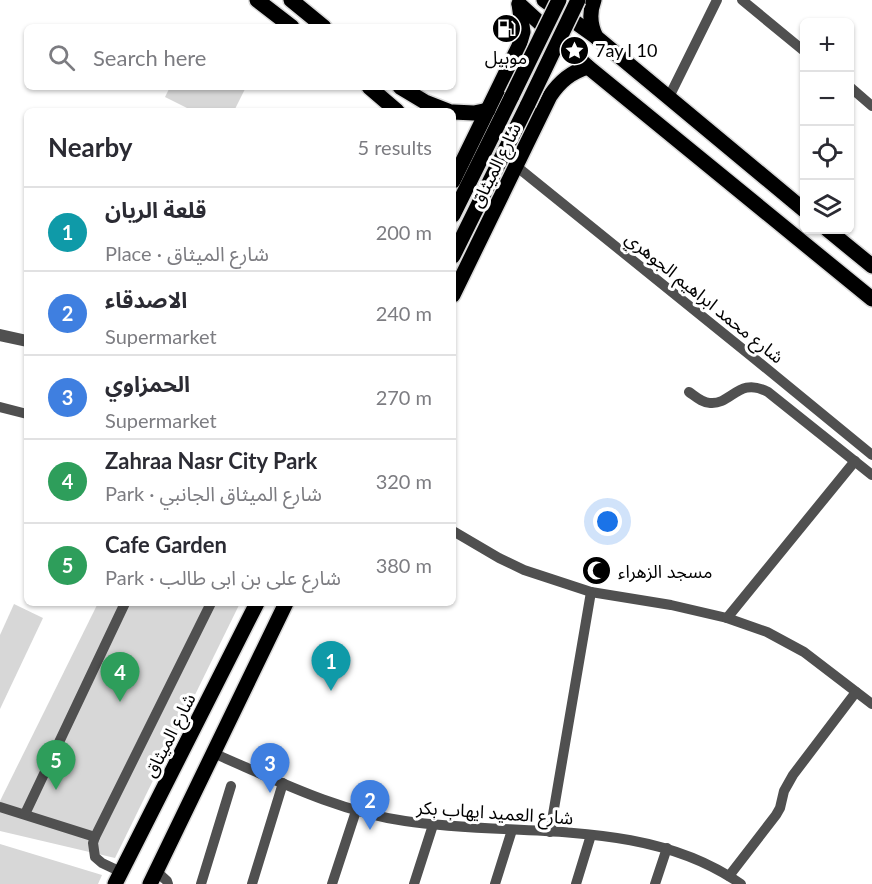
<!DOCTYPE html>
<html lang="en">
<head>
<meta charset="utf-8">
<style>
  :root { --surface:#fff; --page:#f7f7f7; --text:#2b2b33; --muted:#7c7c81; --line:#e1e1e2; --accent:#ea580c }
  body { margin:0; font-family:Lato,"Noto Sans Arabic",sans-serif; background:var(--page); color:var(--text) }
  .controls { position:absolute; right:18px; top:18px; display:grid; overflow:hidden; border-radius:9px; box-shadow:0 2px 4px #0004 }
  .controls button { width:54px; height:54px; display:grid; place-items:center; padding:0; border:0; border-bottom:2px solid var(--line); background:var(--surface); color:var(--text); font:30px sans-serif }
  .you { position:absolute; left:608px; top:522px; width:21px; height:21px; margin:-15px; border:4px solid #fff; border-radius:50%; background:#1a73e8; box-shadow:0 0 0 9px #1a73e833 }
  .badge { display:grid; place-items:center; width:39px; height:39px; border-radius:50%; background:var(--accent); color:#fff; font-size:20px; font-weight:700 }
  .pin { position:absolute; translate:-50% -50px; filter:drop-shadow(0 2px 3px #0008) }
  .pin::after { content:''; position:absolute; top:32px; width:21px; height:18px; background:inherit; clip-path:polygon(0 0,100% 0,50% 100%) }
  .list { margin:0; padding:0; list-style:none }
  h2 { display:flex; justify-content:space-between; align-items:center; height:78px; margin:0; padding:0 24px; font-size:26px }
  h2 small { font-size:20px; font-weight:400; color:var(--muted) }
  .list li { display:grid; grid-template-columns:39px 1fr auto; gap:18px; align-items:center; box-sizing:border-box; height:84px; padding:0 24px; border-top:2px solid var(--line) }
  .list b { display:block; font-size:22px; white-space:nowrap }
  .list p { margin:0; font-size:20px; white-space:nowrap; color:var(--muted) }
  .list em { font-size:20px; font-style:normal; color:var(--muted) }
  .icon { flex:none; width:33px; height:33px; fill:none; stroke:currentColor; stroke-width:2; stroke-linecap:round; stroke-linejoin:round }
  .map { position:relative; flex:none; width:872px; height:884px; overflow:hidden }
  .search { position:absolute; background:var(--surface); box-shadow:0 2px 4px #0004; left:24px; top:24px; width:432px; height:66px; display:flex; align-items:center; gap:15px; box-sizing:border-box; padding:0 21px; border-radius:9px; color:var(--muted); font-size:22px }
  .panel { position:absolute; background:var(--surface); box-shadow:0 2px 4px #0004; left:24px; top:108px; width:432px; height:498px; border-radius:9px }
  .map>svg:first-child { display:block }
  .green { fill:#d7d7d7 }
  .lines { fill:none; stroke-linecap:round; stroke-linejoin:round }
  .primary-casing { stroke:#dbdbdb; stroke-width:18 }
  .minor { stroke:#505050; stroke-width:10 }
  .tertiary { stroke:#505050; stroke-width:12 }
  .primary { stroke:#000; stroke-width:15 }
  .primary-bridge-casing { stroke:#dbdbdb; stroke-width:18; stroke-linecap:butt }
  .primary-bridge { stroke:#000; stroke-width:15 }
  .labels { text-anchor:middle; dominant-baseline:central; stroke-width:6; stroke-linejoin:round; paint-order:stroke }
  .poi-label { font-size:18px; fill:#000; stroke:#fff; text-anchor:start }
  .street-label { font-size:18px; fill:#000; stroke:#fff }
</style>
</head>
<body>
<div class="map">
<svg width="872" height="884" viewBox="0 0 872 884">
  <rect width="100%" height="100%" fill="#fff"/>
  <g class="green">
    <polygon points="170,87 246,87 234,111 193,111 165,97"/>
    <polygon points="98,603 240,603 115,858 0,831 0,801"/>
    <polygon points="14,604 43,618 0,709 0,635"/>
    <polygon points="0,844 102,875 98,884 0,884"/>
  </g>
  <g class="lines">
    <defs>
      <g id="primary">
        <polyline points="257,0 292,27"/>
        <polyline points="291,0 324,27"/>
        <polyline points="544,0 596,37 804,210"/>
        <path d="M 594,0 C 589,13 590,25 596,37"/>
        <polyline points="519,4 588,67 872,299"/>
        <polyline points="369,87 397,111"/>
        <polyline points="400,87 425,102 448,111"/>
        <polyline points="453,112 474,113 488,110"/>
        <polyline points="453,181 519,46 523,32 519,4"/>
        <polyline points="453,215 512,96"/>
        <polyline points="828,230 872,266"/>
        <polyline points="453,256 528,104"/>
        <path d="M 453,295 L 550,96 C 560,81 571,72 588,67"/>
        <polyline points="115,884 257,603"/>
        <polyline points="150,884 286,603"/>
      </g>
    </defs>
    <use href="#primary" class="primary-casing"/>
    <g class="minor">
      <polyline points="742,0 804,51"/>
      <polyline points="850,87 872,106"/>
      <polyline points="668,99 717,0"/>
      <polyline points="516,166 750,355 872,455"/>
      <path d="M 689,392 C 695,396 702,403 710,403 C 732,405 738,376 768,392 L 872,475"/>
      <polyline points="0,407 27,414"/>
      <polyline points="453,531 499,558 524,570 591,592 671,605 727,618 767,632 804,652 872,704"/>
      <polyline points="727,618 855,461"/>
      <path d="M 213,753 C 276,780 337,811 405,821 C 517,838 644,816 741,884"/>
      <polyline points="0,807 95,837"/>
      <polyline points="25,814 125,603"/>
      <polyline points="550,832 591,592"/>
      <polyline points="156,871 167,881 168,884"/>
      <polyline points="121,872 102,863 95,857 93,843 95,837 211,603"/>
      <polyline points="729,876 776,815 780,808 784,791 793,775 856,692"/>
      <polyline points="201,884 231,786"/>
      <polyline points="252,884 283,783"/>
      <polyline points="332,884 356,811"/>
      <polyline points="414,884 433,825"/>
      <polyline points="495,884 512,830"/>
      <polyline points="576,884 591,835"/>
      <polyline points="655,884 667,848"/>
    </g>
    <polyline class="tertiary" points="0,335 27,341"/>
    <use href="#primary" class="primary"/>
    <defs>
      <g id="primary-bridge">
        <polyline points="512,96 559,0"/>
        <polyline points="528,104 578,0"/>
      </g>
    </defs>
    <use href="#primary-bridge" class="primary-bridge-casing"/>
    <use href="#primary-bridge" class="primary-bridge"/>
  </g>
  <defs>
    <symbol id="fuel-disc" viewBox="-11 -11 22 22"><circle r="9.5" fill="#000" stroke="#fff"/><path d="M-5.5-6h7V0h2V4h1.3V-2.5L3-4.5l.8-.8L6-3V5H2.5V1h-1V6h-7ZM-4.2-4.7v3.2H.2V-4.7Z" fill="#fff"/></symbol>
    <symbol id="sight-disc" viewBox="-11 -11 22 22"><circle r="9.5" fill="#000" stroke="#fff"/><path d="M0-6L1.8-2.2L6-1.7L2.9 1.2L3.7 5.4L0 3.3L-3.7 5.4L-2.9 1.2L-6-1.7L-1.8-2.2Z" fill="#fff"/></symbol>
    <symbol id="mosque-disc" viewBox="-11 -11 22 22"><circle r="9.5" fill="#000" stroke="#fff"/><path d="M3.5-4.9A6 6 0 1 0 3.5 4.9A5 5 0 1 1 3.5-4.9Z" fill="#fff"/></symbol>
  </defs>
  <g fill-rule="evenodd">
    <use href="#fuel-disc" x="490" y="12" width="33" height="33"/>
    <use href="#sight-disc" x="558" y="34" width="33" height="33"/>
    <use href="#mosque-disc" x="580" y="554" width="33" height="33"/>
  </g>
  <g class="labels">
    <g class="poi-label">
      <text x="595" y="50">7ay l 10</text>
      <text x="506" y="57" text-anchor="middle">موبيل</text>
      <text x="618" y="571">مسجد الزهراء</text>
    </g>
    <g class="street-label">
      <text transform="translate(495 165) rotate(-64)">شارع الميثاق</text>
      <text transform="translate(705 297) rotate(39)">شارع محمد ابراهيم الجوهري</text>
      <text transform="translate(169 735) rotate(-63)">شارع الميثاق</text>
      <text transform="translate(495 812) rotate(4)">شارع العميد ايهاب بكر</text>
    </g>
  </g>
</svg>
<div class="controls">
<button>+</button>
<button>−</button>
<button><svg class="icon" aria-label="locate" viewBox="0 0 24 24"><circle cx="12" cy="12" r="6"/><path d="M12 2v4M12 18v4M2 12h4M18 12h4"/></svg></button>
<button><svg class="icon" aria-label="layers" viewBox="0 0 24 24"><path d="M12 4l9 5-9 5-9-5zM3 14l9 5 9-5"/></svg></button>
</div>
<div class="you"></div>
<div class="pin badge" style="left:331px;top:691px;background:#0f9aa8">1</div>
<div class="pin badge" style="left:370px;top:830px;background:#3f7fe0">2</div>
<div class="pin badge" style="left:270px;top:793px;background:#3f7fe0">3</div>
<div class="pin badge" style="left:120px;top:702px;background:#2e9e5b">4</div>
<div class="pin badge" style="left:56px;top:790px;background:#2e9e5b">5</div>
<div class="search"><svg class="icon" aria-label="search" viewBox="0 0 24 24"><circle cx="10" cy="10" r="6"/><path d="M15 15l6 6"/></svg>Search here</div>
<section class="panel">
<h2>Nearby<small>5 results</small></h2>
<ul class="list">
<li><span class="badge" style="background:#0f9aa8">1</span><div><b>قلعة الريان</b><p>Place · شارع الميثاق</p></div><em>200 m</em></li>
<li><span class="badge" style="background:#3f7fe0">2</span><div><b>الاصدقاء</b><p>Supermarket</p></div><em>240 m</em></li>
<li><span class="badge" style="background:#3f7fe0">3</span><div><b>الحمزاوي</b><p>Supermarket</p></div><em>270 m</em></li>
<li><span class="badge" style="background:#2e9e5b">4</span><div><b>Zahraa Nasr City Park</b><p>Park · شارع الميثاق الجانبي</p></div><em>320 m</em></li>
<li><span class="badge" style="background:#2e9e5b">5</span><div><b>Cafe Garden</b><p>Park · شارع على بن ابى طالب</p></div><em>380 m</em></li>
</ul>
</section>
</div>
</body>
</html>
